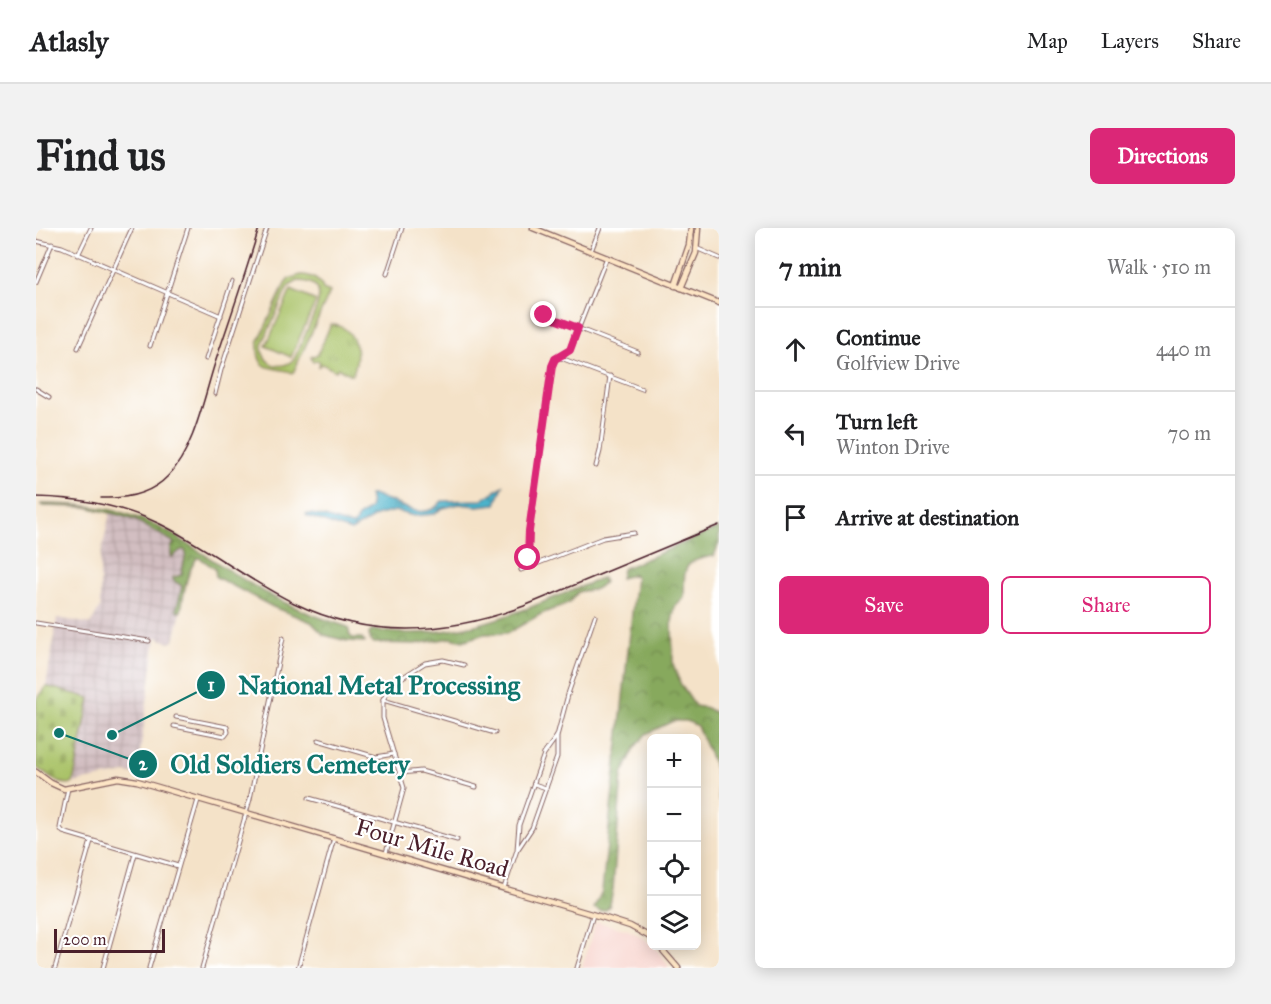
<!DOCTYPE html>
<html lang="en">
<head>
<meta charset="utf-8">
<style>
  :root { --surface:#fff; --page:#f2f2f2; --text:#202124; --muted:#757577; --line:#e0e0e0; --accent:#db2777 }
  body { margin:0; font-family:"IM FELL Great Primer",serif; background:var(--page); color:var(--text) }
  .controls { position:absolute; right:18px; bottom:18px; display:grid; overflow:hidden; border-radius:9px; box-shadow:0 3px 15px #0003 }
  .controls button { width:54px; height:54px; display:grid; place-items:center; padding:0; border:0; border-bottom:2px solid var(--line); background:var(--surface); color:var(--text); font:30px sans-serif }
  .scale { position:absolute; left:18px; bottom:15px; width:111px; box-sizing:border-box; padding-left:6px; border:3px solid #4a1f2b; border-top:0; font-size:16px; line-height:21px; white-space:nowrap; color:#4a1f2b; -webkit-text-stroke:4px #fff; paint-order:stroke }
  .stop { position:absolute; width:18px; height:18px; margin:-14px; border:4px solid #db2777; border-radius:50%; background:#fff }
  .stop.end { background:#db2777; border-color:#fff; box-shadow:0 2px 6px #0008 }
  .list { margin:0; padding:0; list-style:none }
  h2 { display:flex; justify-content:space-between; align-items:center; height:78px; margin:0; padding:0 24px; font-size:26px }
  h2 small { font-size:20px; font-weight:400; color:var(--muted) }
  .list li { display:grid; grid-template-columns:39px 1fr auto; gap:18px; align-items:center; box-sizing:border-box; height:84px; padding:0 24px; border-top:2px solid var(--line) }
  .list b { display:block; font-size:22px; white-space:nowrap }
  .list p { margin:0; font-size:20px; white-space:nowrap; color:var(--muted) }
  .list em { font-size:20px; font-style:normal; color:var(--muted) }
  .actions { display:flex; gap:12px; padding:18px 24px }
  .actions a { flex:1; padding:14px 0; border:2px solid var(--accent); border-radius:9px; text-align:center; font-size:21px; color:var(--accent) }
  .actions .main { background:var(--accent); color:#fff }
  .icon { flex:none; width:33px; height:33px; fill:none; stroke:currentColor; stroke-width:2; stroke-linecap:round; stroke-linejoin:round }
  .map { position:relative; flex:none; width:683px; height:740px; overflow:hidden; border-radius:9px }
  header { display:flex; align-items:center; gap:36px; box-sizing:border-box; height:84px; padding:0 30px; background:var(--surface); border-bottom:2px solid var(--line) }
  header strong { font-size:28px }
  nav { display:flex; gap:33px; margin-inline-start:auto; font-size:21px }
  .intro { display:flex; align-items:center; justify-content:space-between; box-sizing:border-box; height:144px; padding:0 36px }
  h1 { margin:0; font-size:42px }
  .button { padding:15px 27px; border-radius:9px; background:var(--accent); color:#fff; font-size:21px; font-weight:700 }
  main { display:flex; gap:36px; padding:0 36px }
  aside { flex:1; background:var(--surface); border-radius:9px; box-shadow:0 3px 15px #0003 }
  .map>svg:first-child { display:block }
  .built { fill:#f7d0c9 }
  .industrial { fill:url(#industrial-grid) }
  .forest { fill:url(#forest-crowns); stroke:#686444; stroke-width:1.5 }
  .cemetery { fill:url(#cemetery-stones); stroke:#7a714a; stroke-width:1.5 }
  .park { fill:url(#park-tufts); stroke:#7a714a; stroke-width:1.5 }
  .pitch { fill:#aac369; stroke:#7a714a; stroke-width:1.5; fill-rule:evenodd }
  .water { fill:url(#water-ripples); stroke:#4a687a; stroke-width:1.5 }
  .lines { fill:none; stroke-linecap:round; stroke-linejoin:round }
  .street-casing { stroke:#866362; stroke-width:5 }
  .secondary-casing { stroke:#866362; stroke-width:7 }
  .street { stroke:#fff; stroke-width:3 }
  .secondary { stroke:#fde5c5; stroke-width:4.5 }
  .rail { stroke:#4a1f2b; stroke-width:1.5 }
  .route { stroke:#db2777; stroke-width:8 }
  .labels { text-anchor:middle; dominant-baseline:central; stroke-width:4.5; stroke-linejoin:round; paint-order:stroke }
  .street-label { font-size:24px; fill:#4a1f2b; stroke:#fff }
  .leader { fill:none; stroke:#0f766e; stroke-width:2 }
  .callout-dot { fill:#0f766e; stroke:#fff; stroke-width:2 }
  .mark-label { font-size:18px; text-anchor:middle; font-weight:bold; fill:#fff }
  .callout-label { font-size:26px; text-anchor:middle; font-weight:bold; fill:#0f766e; stroke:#fff; stroke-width:4.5; stroke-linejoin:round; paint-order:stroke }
</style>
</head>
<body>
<header>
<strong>Atlasly</strong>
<nav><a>Map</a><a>Layers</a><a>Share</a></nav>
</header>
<div class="intro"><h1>Find us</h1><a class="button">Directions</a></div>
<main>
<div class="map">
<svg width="683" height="740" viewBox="0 0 683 740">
  <defs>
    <pattern id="industrial-grid" width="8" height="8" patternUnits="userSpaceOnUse" patternTransform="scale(1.5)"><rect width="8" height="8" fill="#d2bec1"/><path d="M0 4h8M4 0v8" fill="none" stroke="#b6a3a6"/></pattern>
    <pattern id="forest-crowns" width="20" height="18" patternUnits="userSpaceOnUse" patternTransform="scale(1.5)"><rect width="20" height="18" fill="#87a95d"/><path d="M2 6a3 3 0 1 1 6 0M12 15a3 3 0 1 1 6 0" fill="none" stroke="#70894d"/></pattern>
    <pattern id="cemetery-stones" width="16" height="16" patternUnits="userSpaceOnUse" patternTransform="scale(1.5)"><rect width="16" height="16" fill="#aac369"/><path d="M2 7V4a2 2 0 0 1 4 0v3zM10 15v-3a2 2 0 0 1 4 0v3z" fill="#94a75b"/></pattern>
    <pattern id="park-tufts" width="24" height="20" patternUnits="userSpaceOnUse" patternTransform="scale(1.5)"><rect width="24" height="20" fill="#aac369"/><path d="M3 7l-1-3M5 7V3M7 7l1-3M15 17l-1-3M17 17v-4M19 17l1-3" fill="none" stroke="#94a75b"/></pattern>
    <pattern id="water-ripples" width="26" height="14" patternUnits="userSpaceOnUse" patternTransform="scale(1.5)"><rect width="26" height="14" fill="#4bb2ca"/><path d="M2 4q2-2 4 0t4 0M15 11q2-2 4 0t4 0" fill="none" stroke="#4090a4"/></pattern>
  </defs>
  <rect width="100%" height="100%" fill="#fff"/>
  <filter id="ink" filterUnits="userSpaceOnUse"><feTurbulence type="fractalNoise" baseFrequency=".0167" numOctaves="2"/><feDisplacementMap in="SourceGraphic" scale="12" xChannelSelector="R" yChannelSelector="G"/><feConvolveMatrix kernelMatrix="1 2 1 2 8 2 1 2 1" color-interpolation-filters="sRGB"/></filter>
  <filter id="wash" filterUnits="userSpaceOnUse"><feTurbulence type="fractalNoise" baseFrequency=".008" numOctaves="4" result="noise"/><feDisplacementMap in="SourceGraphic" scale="24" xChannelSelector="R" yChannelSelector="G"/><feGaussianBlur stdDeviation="1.35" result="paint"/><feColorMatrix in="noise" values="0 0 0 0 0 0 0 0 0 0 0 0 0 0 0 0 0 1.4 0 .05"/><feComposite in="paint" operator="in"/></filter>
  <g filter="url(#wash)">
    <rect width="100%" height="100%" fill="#f4e2c8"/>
    <polygon class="built" points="561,694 592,702 604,708 619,719 634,740 546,740 559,696"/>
    <polygon class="industrial" points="74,284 99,292 136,313 138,315 136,329 146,321 149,322 150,326 145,347 137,348 146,358 142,378 143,384 145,383 138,413 134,415 120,409 101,547 89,545 37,555 54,470 10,458 21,390 55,396 64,379 64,332"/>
    <g class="forest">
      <path d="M 5,276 C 39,276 74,278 105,291 C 146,308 181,337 220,359 C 249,377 280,389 312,399 L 314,408 L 317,410 L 326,410 L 329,414 L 311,413 L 288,407 L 275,394 L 237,379 L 180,349 L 179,341 L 164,330 L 161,330 C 150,345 148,365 145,383 L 143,384 L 140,382 L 146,358 L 138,353 L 136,350 L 145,347 L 150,326 L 149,322 L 145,322 L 136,329 L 135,327 L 135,320 L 138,315 L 136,313 L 99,292 L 79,286 L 50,279 L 5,278 Z"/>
      <path d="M 683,300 L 683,315 L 678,328 C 644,333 649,341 648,370 L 639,379 L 636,394 L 637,436 L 645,457 L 659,478 L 671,480 L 681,486 L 683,497 L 683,574 L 682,555 L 678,537 L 661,498 L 651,493 L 637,493 L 610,506 L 599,519 L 586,547 L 577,661 L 574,677 L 570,682 L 564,683 L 558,680 L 566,663 L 600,349 L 596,347 L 584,350 L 586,341 Z"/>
      <path d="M 566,350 L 568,354 C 559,365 553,361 542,364 L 533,375 L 505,386 L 472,405 L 448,406 L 427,413 L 415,410 L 379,416 L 337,415 L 334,412 L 333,406 L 336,402 C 422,416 489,381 566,350 Z"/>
    </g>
    <path class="cemetery" d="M 10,458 L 54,470 L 37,555 C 23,559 11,547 0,539 L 0,472 Z"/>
    <path class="park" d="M 295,96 C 299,97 306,99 309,101 C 323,112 323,133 316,147 L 302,140 L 300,143 L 286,136 L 283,138 L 284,134 L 281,132 L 277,134 L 275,129 L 282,126 Z"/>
    <g class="pitch">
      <path d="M 265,47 C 276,47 284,52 288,63 L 289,62 L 294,64 L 257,145 C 240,137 220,148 222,115 L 249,56 L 253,51 ZM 262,53 C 296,53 280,82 272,100 C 268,110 263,121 258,131 C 245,144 225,137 226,117 L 250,63 L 253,58 Z"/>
      <polygon points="255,62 280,73 255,129 230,118"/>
    </g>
    <path class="water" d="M 467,258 L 460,276 L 441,278 L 423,276 L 407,280 L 398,286 L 378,288 L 359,283 L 342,287 L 315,303 L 271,288 L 270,286 C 288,285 301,296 318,297 L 322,289 L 333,282 L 335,278 L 333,267 L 337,267 C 345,271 354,272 361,276 C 376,284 394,289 406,273 L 446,272 Z"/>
  </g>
  <g filter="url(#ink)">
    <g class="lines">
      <defs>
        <g id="street">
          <polyline points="0,13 26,19 185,88"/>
          <polyline points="660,20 683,30"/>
          <polyline points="555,23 564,0"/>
          <polyline points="42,27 55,0"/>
          <polyline points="351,46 366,0"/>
          <polyline points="0,54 16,16"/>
          <polyline points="501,84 602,124"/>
          <polyline points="114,118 152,0"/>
          <polyline points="42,120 96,0"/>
          <polyline points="525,130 606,161"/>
          <polyline points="170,131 196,53"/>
          <polyline points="0,161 13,169"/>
          <polyline points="179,166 185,142 231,0"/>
          <polyline points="560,238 564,223 574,148"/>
          <polyline points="493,338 493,303 516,138 519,131 534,122 571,29"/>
          <polyline points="485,342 567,310 598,305"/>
          <polyline points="0,395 113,413"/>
          <polyline points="347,472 459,505"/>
          <polyline points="138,498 189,508 192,504 191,499 140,489"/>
          <polyline points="282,512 340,529 358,526"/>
          <polyline points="365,545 385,543 440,559"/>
          <polyline points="498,556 510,560"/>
          <polyline points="32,560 24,600 27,604 142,638"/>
          <polyline points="273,570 421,612"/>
          <polyline points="482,621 496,600 521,529 521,508"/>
          <polyline points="350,625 368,560 347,490 347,472 356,456 389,435 407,432 428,437"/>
          <polyline points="468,660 481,622 483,597 508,526 521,508 533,463 559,388"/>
          <polyline points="19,740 55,613"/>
          <polyline points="67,740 99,626"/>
          <polyline points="113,740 162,572"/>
          <polyline points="166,740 214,571 247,410"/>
          <polyline points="262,740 298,610"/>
          <polyline points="541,740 557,687"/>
        </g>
        <g id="secondary">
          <polyline points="497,0 683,75"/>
          <polyline points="639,58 653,17 655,0"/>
          <polyline points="645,60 660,25 662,0"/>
          <polyline points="0,544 15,555 28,561 82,550 101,553 569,690 594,698 616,710"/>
          <polyline points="623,718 642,740"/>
        </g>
      </defs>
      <use href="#street" class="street-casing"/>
      <use href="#secondary" class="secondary-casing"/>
      <use href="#street" class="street"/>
      <use href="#secondary" class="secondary"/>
      <g class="rail">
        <path d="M 0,269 C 43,270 85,277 124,296 C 171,319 211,352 258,375 C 334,412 411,407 488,378 L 683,297"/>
        <path d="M 65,270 C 90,271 114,267 132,248 C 158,222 168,169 179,135 C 194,90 210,45 223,0"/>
      </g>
    </g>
  </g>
  <g class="lines" filter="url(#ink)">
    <polyline class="route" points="492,330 493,303 516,138 519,131 534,122 542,100 508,87"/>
  </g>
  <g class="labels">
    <g class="street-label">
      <text transform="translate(396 620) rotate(16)">Four Mile Road</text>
    </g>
  </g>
  <path class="leader" d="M76 507L175 457M23 505L107 536"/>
  <g class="callout-dot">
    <circle cx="76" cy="507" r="6"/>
    <circle cx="23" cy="505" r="6"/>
    <circle cx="175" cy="457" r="15"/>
    <circle cx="107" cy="536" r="15"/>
  </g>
  <g class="mark-label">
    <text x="175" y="463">1</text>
    <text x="107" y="542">2</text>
  </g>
  <g class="callout-label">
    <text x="343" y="466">National Metal Processing</text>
    <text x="254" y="545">Old Soldiers Cemetery</text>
  </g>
</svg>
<div class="controls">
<button>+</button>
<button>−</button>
<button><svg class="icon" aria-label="locate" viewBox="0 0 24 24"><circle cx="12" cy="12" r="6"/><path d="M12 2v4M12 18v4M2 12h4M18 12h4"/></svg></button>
<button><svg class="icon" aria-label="layers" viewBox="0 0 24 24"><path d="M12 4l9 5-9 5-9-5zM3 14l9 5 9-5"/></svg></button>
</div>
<div class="scale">200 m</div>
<div class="stop" style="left:492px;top:330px"></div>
<div class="stop end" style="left:508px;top:87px"></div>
</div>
<aside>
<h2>7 min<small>Walk · 510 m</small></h2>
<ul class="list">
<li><svg class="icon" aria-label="ahead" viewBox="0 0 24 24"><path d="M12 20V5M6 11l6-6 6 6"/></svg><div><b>Continue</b><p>Golfview Drive</p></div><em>440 m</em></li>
<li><svg class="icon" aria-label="left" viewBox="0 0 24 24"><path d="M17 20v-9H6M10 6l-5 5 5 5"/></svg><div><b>Turn left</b><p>Winton Drive</p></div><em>70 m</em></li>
<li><svg class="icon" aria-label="arrive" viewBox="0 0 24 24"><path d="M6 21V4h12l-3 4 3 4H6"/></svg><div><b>Arrive at destination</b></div></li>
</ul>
<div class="actions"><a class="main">Save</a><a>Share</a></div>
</aside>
</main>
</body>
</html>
